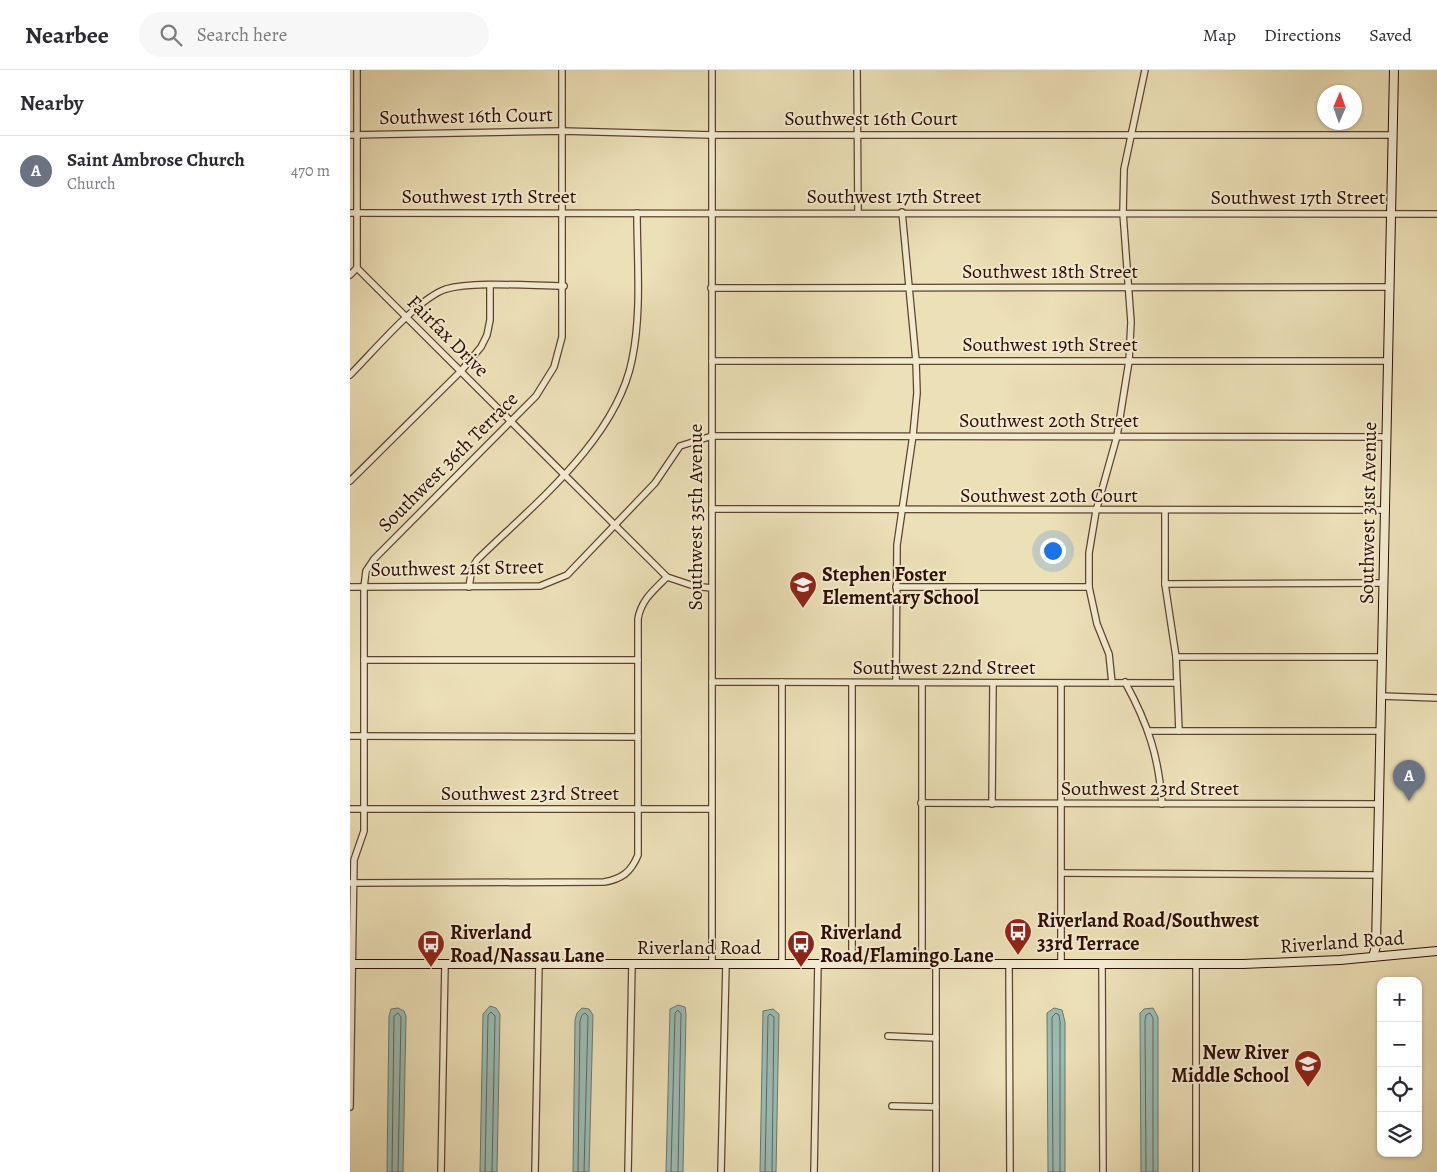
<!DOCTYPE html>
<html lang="en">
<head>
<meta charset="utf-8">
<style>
  :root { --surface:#fff; --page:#f7f7f7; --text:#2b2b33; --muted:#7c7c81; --line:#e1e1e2; --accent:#8f2418 }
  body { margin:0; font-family:Alegreya,serif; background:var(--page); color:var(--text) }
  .controls { position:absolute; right:15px; bottom:15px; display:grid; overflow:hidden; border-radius:10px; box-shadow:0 1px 4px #0004 }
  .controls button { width:45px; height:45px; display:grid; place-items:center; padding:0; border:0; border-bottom:1px solid var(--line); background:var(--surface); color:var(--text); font:25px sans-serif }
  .compass { position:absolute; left:967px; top:15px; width:45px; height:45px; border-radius:50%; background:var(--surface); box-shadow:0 1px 4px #0004; rotate:2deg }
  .you { position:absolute; left:702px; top:480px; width:18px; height:18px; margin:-12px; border:4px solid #fff; border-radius:50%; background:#1a73e8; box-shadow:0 0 0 8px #1a73e833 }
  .badge { display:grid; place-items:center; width:32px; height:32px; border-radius:50%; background:var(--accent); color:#fff; font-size:16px; font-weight:700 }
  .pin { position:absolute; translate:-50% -41px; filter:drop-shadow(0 1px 2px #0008) }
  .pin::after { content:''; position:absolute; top:26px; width:18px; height:15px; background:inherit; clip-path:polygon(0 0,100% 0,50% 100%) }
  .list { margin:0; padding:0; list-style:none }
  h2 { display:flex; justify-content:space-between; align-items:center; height:65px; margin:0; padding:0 20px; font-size:21px }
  h2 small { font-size:16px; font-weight:400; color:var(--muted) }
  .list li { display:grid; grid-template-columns:32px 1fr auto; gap:15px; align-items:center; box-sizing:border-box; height:70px; padding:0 20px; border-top:1px solid var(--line) }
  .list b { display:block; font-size:19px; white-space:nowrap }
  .list p { margin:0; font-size:16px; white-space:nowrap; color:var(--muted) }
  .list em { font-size:16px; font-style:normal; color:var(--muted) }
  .icon { flex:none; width:28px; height:28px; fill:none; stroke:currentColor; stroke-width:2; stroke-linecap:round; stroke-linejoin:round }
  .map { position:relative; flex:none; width:1087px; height:1102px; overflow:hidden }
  header { display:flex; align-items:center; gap:30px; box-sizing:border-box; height:70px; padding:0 25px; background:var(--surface); border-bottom:1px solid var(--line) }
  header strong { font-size:24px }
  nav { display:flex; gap:28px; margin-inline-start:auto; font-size:18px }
  .search { width:350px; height:45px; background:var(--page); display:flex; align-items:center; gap:12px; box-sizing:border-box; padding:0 18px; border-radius:28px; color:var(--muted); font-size:19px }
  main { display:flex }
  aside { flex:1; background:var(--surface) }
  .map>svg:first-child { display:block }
  .water { fill:#9abcb4; stroke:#6e766d }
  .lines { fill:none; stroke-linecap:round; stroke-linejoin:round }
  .shore { stroke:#64655c; stroke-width:1 }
  .street-casing { stroke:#5d4230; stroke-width:8 }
  .secondary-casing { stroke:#2d0e03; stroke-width:10 }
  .street { stroke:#f3ebd0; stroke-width:5.5 }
  .secondary { stroke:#f3ebd0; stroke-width:8 }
  .labels { text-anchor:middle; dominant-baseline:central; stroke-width:4; stroke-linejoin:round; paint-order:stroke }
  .street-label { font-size:20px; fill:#2d0e03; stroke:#f3ebd0 }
  .poi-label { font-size:20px; font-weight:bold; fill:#2d0e03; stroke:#f3ebd0; text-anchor:start }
</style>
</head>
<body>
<header>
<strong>Nearbee</strong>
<div class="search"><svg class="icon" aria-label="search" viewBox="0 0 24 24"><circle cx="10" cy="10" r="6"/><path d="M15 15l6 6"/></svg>Search here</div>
<nav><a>Map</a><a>Directions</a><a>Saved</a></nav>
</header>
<main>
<aside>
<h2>Nearby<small></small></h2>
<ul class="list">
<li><span class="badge" style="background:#6b7280">A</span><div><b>Saint Ambrose Church</b><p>Church</p></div><em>470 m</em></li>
</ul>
</aside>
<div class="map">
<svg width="1087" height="1102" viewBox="0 0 1087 1102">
  <rect width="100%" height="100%" fill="#ece0b7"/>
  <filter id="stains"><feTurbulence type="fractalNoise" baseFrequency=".004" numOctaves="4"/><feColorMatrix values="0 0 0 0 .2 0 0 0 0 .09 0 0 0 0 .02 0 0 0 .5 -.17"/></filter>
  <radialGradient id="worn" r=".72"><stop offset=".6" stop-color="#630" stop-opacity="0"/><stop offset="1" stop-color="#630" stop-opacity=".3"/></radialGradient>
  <g class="water">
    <polygon points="328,935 335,937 336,944 333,1102 316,1102 320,939"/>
    <polygon points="140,936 146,938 150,944 147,1102 130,1102 133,944"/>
    <polygon points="48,938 54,941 56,946 53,1102 37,1102 39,946 41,939"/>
    <polygon points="232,938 239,939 243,945 239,1102 223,1102 225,950 227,943"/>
    <polygon points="704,938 712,940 715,952 715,1102 698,1102 697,947 697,943"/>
    <polygon points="803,938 808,947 808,1102 791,1102 790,943 794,939"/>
    <polygon points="423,939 429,944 426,1102 410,1102 413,941"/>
  </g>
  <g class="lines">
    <g class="shore">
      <polyline points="42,1102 44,946 48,943 51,947 48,1102"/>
      <polyline points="135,1102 138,945 141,942 145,946 142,1102"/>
      <polyline points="228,1102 230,951 232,945 235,943 238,946 234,1102"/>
      <polyline points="321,1102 325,943 328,940 331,944 328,1102"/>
      <polyline points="415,1102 418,946 420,944 424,947 422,1102"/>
      <polyline points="703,1102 702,947 706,943 709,945 710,952 710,1102"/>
      <polyline points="796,1102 795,951 796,945 800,943 803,948 803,1102"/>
    </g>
    <defs>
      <g id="street">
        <polyline points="7,0 7,198 317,507 344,516 361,518"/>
        <polyline points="507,0 508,142"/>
        <polyline points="0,65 212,61 362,65 1042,65"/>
        <polyline points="0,143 1087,144"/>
        <polyline points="0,205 7,198"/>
        <polyline points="361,218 1039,217"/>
        <polyline points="362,291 1038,291"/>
        <path d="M 0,305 C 22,283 68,228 96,219 C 124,211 183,216 214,216"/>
        <polyline points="0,411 111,301 131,277 137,265 140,250 140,216"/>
        <polyline points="362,439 1035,440"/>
        <polyline points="815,442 815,514 826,587 829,661"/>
        <polyline points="815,514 1033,513"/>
        <polyline points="0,517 190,516 217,505 305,413 330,376 362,366 1036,367"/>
        <path d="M 119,517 L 122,498 L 127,490 C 183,435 266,370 282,290 C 292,242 287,191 287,143"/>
        <polyline points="546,517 739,517"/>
        <polyline points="826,587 1032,587"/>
        <polyline points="14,590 288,590"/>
        <polyline points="362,612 827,613"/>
        <polyline points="432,612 432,893"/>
        <polyline points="546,612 547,475 563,365 567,323 566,291 552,142"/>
        <path d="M 775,612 C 798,654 809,687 812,734"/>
        <polyline points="572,613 572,894"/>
        <polyline points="762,613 759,584 747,554 739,517 739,483 746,441 767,366 779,291 781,252 773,143 774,99 795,0"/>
        <polyline points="1031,626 1087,628"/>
        <polyline points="799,661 1030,661"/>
        <polyline points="0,666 288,667"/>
        <polyline points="571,733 1029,734"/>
        <polyline points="642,734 643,613"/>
        <polyline points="0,739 361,739"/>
        <polyline points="712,803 1027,805"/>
        <path d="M 0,813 L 254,812 C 272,809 281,802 288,785 L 288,549 C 291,530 304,520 317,507"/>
        <polyline points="586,893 586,1102"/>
        <polyline points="659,893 660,1102"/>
        <polyline points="711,893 711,613"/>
        <polyline points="362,894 362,0"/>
        <polyline points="502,894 502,613"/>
        <polyline points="752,894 753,1102"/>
        <polyline points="846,894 846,1102"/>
        <polyline points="538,966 586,968"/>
        <polyline points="542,1036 586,1037"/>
        <polyline points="0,1037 4,790 14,761 14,517 16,501 24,489 186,326 204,297 212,267 212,0"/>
        <polyline points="91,1102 95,894"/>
        <polyline points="185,1102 189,893"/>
        <polyline points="278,1102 282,893"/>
        <polyline points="371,1102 376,894"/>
        <polyline points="464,1102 468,893"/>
      </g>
      <g id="secondary">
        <polyline points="1023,887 1026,876 1044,0"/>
        <polyline points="0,894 893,894 990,890 1087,881"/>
      </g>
    </defs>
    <use href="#street" class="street-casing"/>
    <use href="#secondary" class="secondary-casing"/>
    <use href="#street" class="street"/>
    <use href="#secondary" class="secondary"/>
  </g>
  <defs>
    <symbol id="school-pin" viewBox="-11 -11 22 30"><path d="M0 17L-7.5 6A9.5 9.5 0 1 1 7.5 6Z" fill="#8f2418" stroke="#f3ebd0"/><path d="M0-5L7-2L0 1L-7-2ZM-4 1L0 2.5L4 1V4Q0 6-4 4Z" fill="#fff"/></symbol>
    <symbol id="bus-pin" viewBox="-11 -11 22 30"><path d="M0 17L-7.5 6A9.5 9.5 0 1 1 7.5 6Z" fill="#8f2418" stroke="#f3ebd0"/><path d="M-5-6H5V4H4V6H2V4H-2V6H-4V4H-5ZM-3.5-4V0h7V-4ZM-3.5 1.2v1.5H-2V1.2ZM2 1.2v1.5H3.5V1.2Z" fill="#fff"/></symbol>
  </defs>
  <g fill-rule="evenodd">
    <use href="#school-pin" x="437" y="499" width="32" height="43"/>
    <use href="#bus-pin" x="652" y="846" width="32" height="43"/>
    <use href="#bus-pin" x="65" y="858" width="32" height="43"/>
    <use href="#bus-pin" x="435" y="858" width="32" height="43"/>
    <use href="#school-pin" x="942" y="978" width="32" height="43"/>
  </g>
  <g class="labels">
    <g class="street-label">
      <text transform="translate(116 46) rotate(-1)">Southwest 16th Court</text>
      <text x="521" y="48">Southwest 16th Court</text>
      <text x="139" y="126">Southwest 17th Street</text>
      <text x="544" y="126">Southwest 17th Street</text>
      <text x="948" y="127">Southwest 17th Street</text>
      <text x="700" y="201">Southwest 18th Street</text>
      <text transform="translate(98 266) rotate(45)">Fairfax Drive</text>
      <text x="700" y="274">Southwest 19th Street</text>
      <text x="699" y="350">Southwest 20th Street</text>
      <text transform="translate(98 392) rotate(-45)">Southwest 36th Terrace</text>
      <text x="699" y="425">Southwest 20th Court</text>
      <text transform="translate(1018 443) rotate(-89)">Southwest 31st Avenue</text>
      <text transform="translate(345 447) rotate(-90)">Southwest 35th Avenue</text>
      <text transform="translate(107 498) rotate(-1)">Southwest 21st Street</text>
      <text x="594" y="597">Southwest 22nd Street</text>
      <text x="800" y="718">Southwest 23rd Street</text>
      <text x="180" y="723">Southwest 23rd Street</text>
      <text transform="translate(992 872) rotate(-4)">Riverland Road</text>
      <text x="349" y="877">Riverland Road</text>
    </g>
    <g class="poi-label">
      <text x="472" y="504">Stephen Foster<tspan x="472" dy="23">Elementary School</tspan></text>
      <text x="687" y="850">Riverland Road/Southwest<tspan x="687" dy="23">33rd Terrace</tspan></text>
      <text x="100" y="862">Riverland<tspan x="100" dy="23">Road/Nassau Lane</tspan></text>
      <text x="470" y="862">Riverland<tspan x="470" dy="23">Road/Flamingo Lane</tspan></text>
      <text x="939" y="982" text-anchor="end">New River<tspan x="939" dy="23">Middle School</tspan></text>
    </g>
  </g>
  <rect width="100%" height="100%" filter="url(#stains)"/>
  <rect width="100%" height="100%" fill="url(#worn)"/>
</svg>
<div class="controls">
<button>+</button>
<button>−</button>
<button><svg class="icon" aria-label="locate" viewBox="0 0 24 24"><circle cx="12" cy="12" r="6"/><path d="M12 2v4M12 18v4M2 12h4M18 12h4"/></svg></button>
<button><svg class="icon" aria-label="layers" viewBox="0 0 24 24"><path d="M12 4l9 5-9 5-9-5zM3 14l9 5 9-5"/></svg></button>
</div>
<svg class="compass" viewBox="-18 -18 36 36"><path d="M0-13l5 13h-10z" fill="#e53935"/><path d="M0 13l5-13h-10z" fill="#7c7c81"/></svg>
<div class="you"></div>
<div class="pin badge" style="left:1059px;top:731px;background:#6b7280">A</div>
</div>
</main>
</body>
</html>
